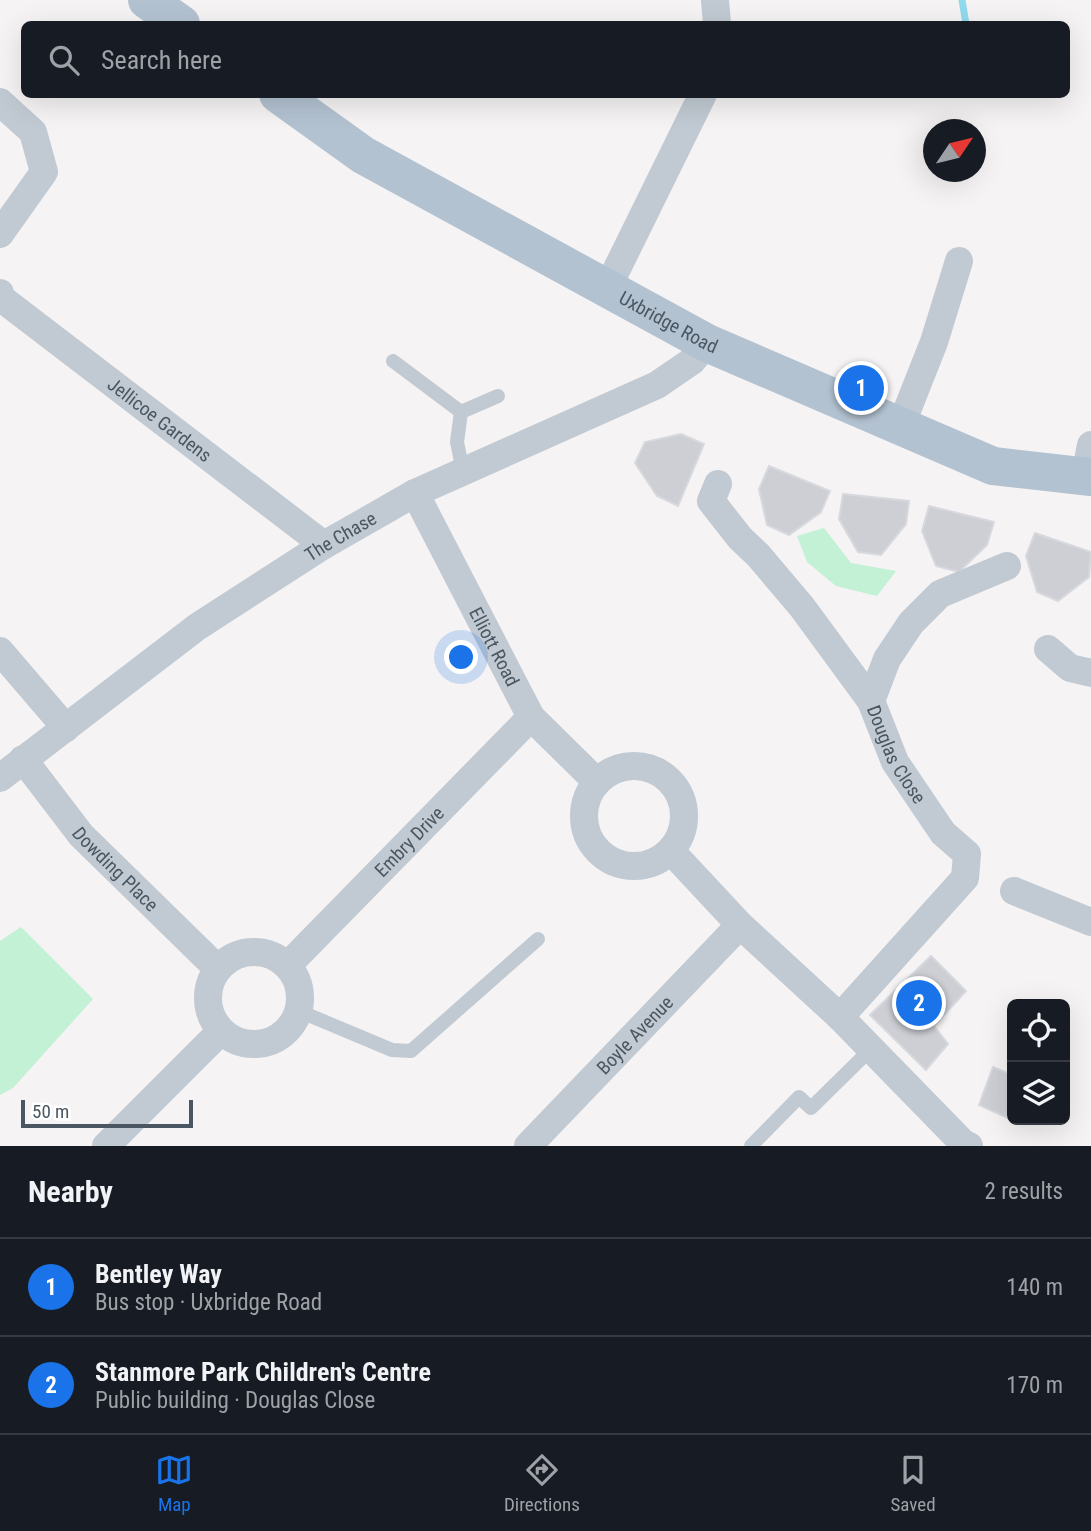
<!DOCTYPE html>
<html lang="en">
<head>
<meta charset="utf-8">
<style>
  :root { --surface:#171b24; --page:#20242c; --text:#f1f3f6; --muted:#9ea1a6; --line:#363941; --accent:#1a73e8 }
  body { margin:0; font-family:"Roboto Condensed",sans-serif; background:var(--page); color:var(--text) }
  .controls { position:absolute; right:21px; bottom:21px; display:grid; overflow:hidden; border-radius:10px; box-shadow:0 7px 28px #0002 }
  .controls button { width:63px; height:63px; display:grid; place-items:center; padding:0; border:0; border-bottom:2px solid var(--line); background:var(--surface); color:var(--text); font:35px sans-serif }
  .compass { position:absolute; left:923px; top:119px; width:63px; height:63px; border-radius:50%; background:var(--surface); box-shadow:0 7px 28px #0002; rotate:55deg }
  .scale { position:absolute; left:21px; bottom:18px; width:172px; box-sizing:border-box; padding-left:7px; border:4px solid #4a5661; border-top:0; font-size:19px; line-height:24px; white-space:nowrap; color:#4a5661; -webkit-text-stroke:5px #fff; paint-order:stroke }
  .you { position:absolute; left:462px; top:658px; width:24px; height:24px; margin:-18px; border:5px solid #fff; border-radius:50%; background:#1a73e8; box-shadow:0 0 0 10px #1a73e833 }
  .badge { display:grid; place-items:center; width:46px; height:46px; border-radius:50%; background:var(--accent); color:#fff; font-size:23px; font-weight:700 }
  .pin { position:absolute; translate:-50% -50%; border:4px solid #fff; box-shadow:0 2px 7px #0006 }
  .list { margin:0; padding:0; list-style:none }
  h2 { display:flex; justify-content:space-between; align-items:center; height:91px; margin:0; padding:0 28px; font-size:30px }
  h2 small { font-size:23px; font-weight:400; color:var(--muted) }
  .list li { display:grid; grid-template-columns:46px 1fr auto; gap:21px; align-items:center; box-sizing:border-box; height:98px; padding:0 28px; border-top:2px solid var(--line) }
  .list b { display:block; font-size:26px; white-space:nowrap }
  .list p { margin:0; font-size:23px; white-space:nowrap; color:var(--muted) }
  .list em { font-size:23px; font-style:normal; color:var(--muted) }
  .icon { flex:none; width:38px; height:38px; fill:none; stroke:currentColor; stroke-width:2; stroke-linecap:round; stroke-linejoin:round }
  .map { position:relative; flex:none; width:1091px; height:1146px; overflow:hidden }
  .search { position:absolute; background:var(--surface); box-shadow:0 7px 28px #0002; left:21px; right:21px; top:21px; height:77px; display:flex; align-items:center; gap:18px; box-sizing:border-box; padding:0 24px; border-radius:10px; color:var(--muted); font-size:26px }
  .sheet { height:287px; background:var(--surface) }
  nav { display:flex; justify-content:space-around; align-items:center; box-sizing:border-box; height:98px; border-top:2px solid var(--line); background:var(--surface); font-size:19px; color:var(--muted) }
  nav a { display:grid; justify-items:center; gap:4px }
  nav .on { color:var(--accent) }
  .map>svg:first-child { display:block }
  .green { fill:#c3f1d5 }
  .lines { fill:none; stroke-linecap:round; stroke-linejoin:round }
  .stream { stroke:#90daee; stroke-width:7 }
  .building { fill:#cdcfd5; stroke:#d7d9de; stroke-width:2 }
  .lane { stroke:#c1cad2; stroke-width:14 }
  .street { stroke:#c1cad2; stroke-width:28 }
  .primary { stroke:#b3c2d1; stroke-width:38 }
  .labels { text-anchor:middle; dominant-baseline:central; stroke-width:5; stroke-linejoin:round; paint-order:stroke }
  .street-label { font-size:19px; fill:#4a5661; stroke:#fff }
</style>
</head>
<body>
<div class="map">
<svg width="1091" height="1146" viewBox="0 0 1091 1146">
  <rect width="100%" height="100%" fill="#f5f3f3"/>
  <g class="green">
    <polygon points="824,528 851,563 896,571 877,596 836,586 807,562 797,536"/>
    <polygon points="21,927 93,999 13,1088 0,1095 0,941"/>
  </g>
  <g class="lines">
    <polyline class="stream" points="962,0 966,24"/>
  </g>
  <g class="building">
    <polygon points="681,434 704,444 678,506 657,496 635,463 645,442"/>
    <polygon points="769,466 830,491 821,512 789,535 767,525 759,489"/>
    <polygon points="843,494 909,501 906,524 881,555 858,552 839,519"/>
    <polygon points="929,506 994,522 987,545 959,572 936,566 922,531"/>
    <polygon points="1035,533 1091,552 1089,577 1058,601 1037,592 1026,556"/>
    <polygon points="931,956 966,991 934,1026 948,1044 926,1070 870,1015"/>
    <polygon points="993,1067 1012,1075 1012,1120 1020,1120 1019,1123 979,1105"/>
  </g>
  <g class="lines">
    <g class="lane">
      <polyline points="393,361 461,412"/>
      <polyline points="463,472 457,442 461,412 498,396"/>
      <polyline points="299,1011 392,1050 411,1051 538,939"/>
      <polyline points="751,1146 799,1097 811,1108 871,1049"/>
    </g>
    <g class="street">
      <polyline points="715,0 717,24"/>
      <polyline points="0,102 33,132 44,172 0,234"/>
      <polyline points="607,289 703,94"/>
      <path id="s1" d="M 0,293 L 1,298 L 324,545"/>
      <polyline points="900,428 934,342 959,261"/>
      <polyline points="1085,476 1091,445"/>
      <path id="s2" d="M 718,484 L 711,501 L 740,538 L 758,555 L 802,607 L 871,701 L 895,762 L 943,833 L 967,854 L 965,878 L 840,1017"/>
      <path id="s3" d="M 415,493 L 531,717 L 597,782"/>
      <polyline points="1048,649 1070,668 1091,673"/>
      <polyline points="0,651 66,728"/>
      <polyline points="871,701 887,659 911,623 940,594 1007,566"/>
      <path id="s4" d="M 23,759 L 81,835 L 217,968"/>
      <circle cx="634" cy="816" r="50"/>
      <path id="s5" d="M 0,778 L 197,627 L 324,545 L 415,493 L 657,385 L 692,361 L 707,343"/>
      <polyline points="671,851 740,925 840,1017 963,1143 969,1146"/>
      <polyline points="1014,891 1091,922"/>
      <circle cx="254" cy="998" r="46"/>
      <path id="s6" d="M 288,965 L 531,717"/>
      <polyline points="106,1146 221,1031"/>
      <path id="s7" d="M 528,1146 L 740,925"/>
    </g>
    <g class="primary">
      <polyline points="147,0 181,24"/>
      <path id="s8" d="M 278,94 L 363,155 L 707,343 L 993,466 L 1091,477"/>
    </g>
  </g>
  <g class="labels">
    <g class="street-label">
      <text stroke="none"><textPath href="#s8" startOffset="453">Uxbridge Road</textPath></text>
      <text stroke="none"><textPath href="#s1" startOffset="205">Jellicoe Gardens</textPath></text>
      <text stroke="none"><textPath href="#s5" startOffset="418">The Chase</textPath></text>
      <text stroke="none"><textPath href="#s3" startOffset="173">Elliott Road</textPath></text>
      <text stroke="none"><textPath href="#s2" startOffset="334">Douglas Close</textPath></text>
      <text stroke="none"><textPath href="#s6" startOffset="173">Embry Drive</textPath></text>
      <text stroke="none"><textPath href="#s4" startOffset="144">Dowding Place</textPath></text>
      <text stroke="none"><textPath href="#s7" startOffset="154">Boyle Avenue</textPath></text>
    </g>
  </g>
</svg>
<div class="controls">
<button><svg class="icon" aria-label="locate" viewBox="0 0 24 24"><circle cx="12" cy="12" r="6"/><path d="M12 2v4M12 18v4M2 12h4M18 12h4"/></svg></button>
<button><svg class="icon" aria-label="layers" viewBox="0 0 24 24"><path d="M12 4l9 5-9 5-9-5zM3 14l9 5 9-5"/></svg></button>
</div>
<svg class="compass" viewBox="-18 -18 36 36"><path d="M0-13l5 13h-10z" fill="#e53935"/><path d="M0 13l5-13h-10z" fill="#9ea1a6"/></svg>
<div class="scale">50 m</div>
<div class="you"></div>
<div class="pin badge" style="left:861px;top:388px">1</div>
<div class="pin badge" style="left:919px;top:1003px">2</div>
<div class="search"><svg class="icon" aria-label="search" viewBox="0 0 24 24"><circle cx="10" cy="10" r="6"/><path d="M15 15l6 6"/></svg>Search here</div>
</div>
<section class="sheet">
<h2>Nearby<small>2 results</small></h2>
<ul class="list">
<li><span class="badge">1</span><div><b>Bentley Way</b><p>Bus stop · Uxbridge Road</p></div><em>140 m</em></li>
<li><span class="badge">2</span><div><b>Stanmore Park Children's Centre</b><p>Public building · Douglas Close</p></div><em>170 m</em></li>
</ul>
</section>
<nav>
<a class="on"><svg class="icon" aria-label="map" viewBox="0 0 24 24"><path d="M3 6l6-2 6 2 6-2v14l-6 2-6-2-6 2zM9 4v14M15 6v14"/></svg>Map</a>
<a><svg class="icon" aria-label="directions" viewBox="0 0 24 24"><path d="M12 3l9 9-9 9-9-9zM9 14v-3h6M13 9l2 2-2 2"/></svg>Directions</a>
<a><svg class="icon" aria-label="saved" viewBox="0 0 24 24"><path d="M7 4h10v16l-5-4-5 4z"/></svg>Saved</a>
</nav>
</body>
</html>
